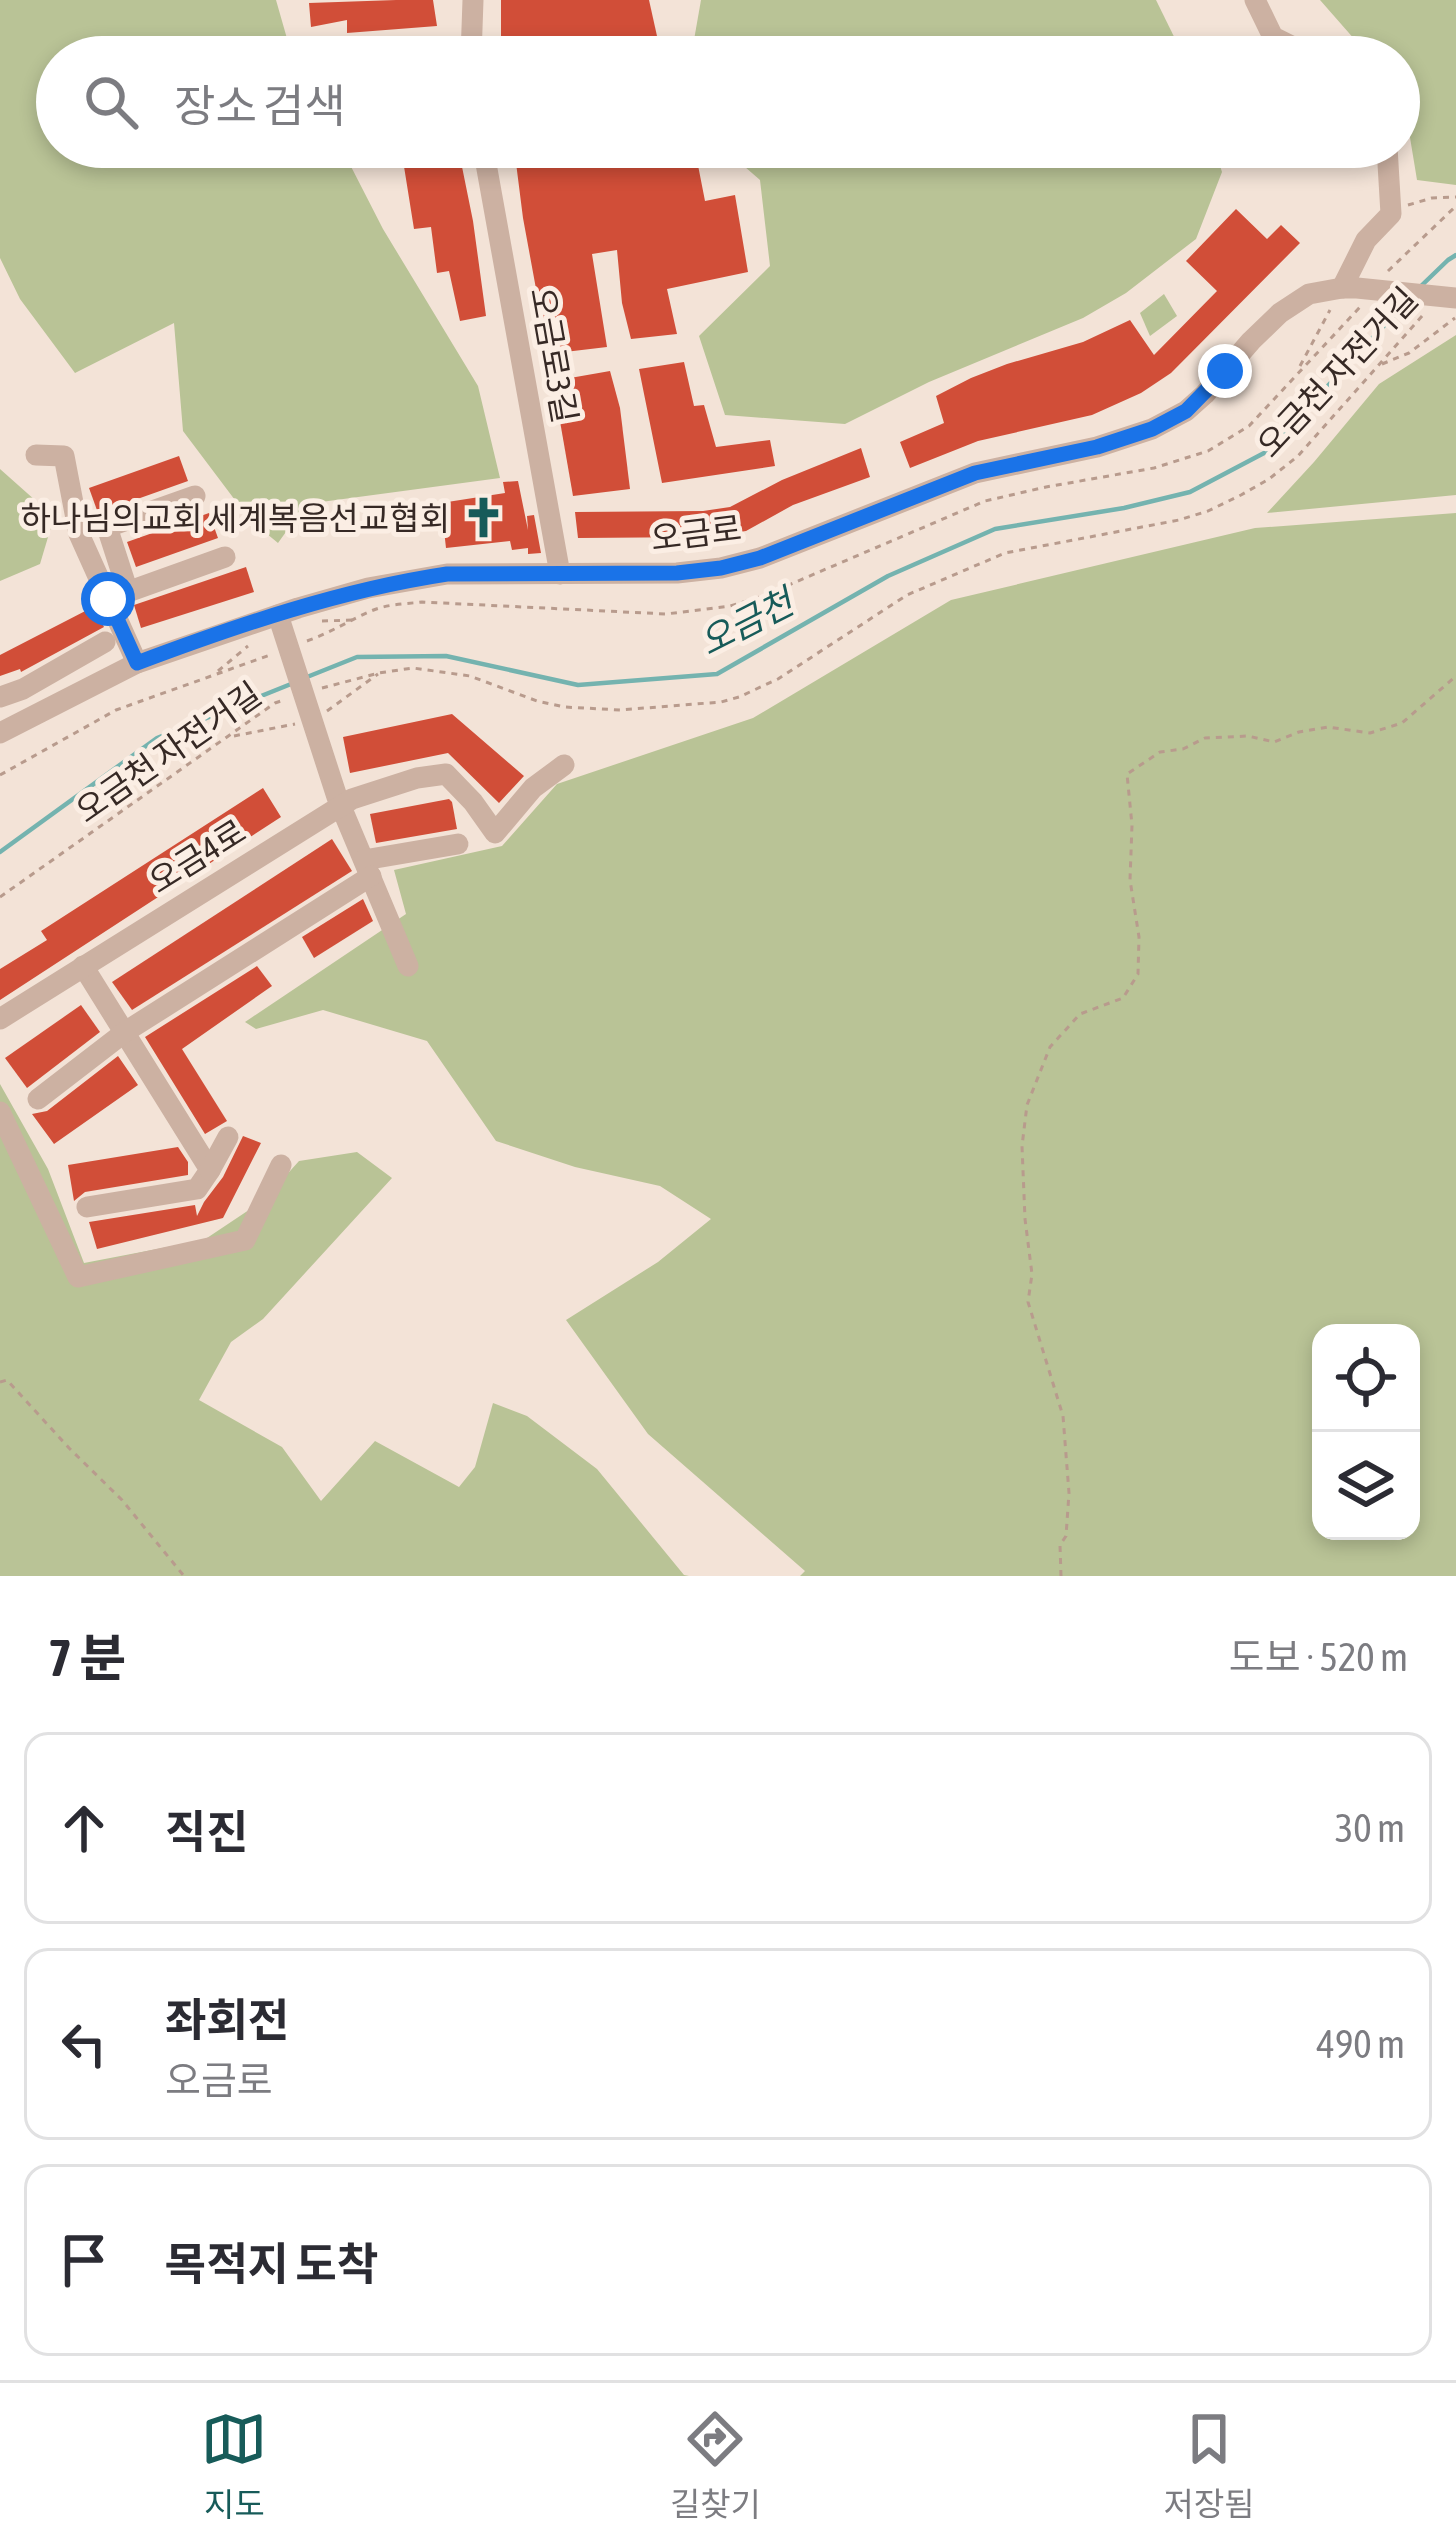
<!DOCTYPE html>
<html lang="ko">
<head>
<meta charset="utf-8">
<style>
  :root { --surface:#fff; --page:#f7f7f7; --text:#2b2b33; --muted:#7c7c81; --line:#e1e1e2; --accent:#175b59 }
  body { margin:0; font-family:"Asap Condensed","Noto Sans KR",sans-serif; background:var(--page); color:var(--text) }
  .controls { position:absolute; right:36px; bottom:36px; display:grid; overflow:hidden; border-radius:24px; box-shadow:0 6px 18px #0003 }
  .controls button { width:108px; height:108px; display:grid; place-items:center; padding:0; border:0; border-bottom:3px solid var(--line); background:var(--surface); color:var(--text); font:60px sans-serif }
  .stop { position:absolute; width:36px; height:36px; margin:-27px; border:9px solid #1a73e8; border-radius:50%; background:#fff }
  .stop.end { background:#1a73e8; border-color:#fff; box-shadow:0 3px 12px #0008 }
  .list { margin:0; padding:0; list-style:none }
  h2 { display:flex; justify-content:space-between; align-items:center; height:156px; margin:0; padding:0 48px; font-size:51px }
  h2 small { font-size:39px; font-weight:400; color:var(--muted) }
  .list li { display:grid; grid-template-columns:78px 1fr auto; gap:36px; align-items:center; box-sizing:border-box; height:192px; margin:0 24px 24px; padding:0 24px; border:3px solid var(--line); border-radius:24px }
  .list b { display:block; font-size:45px; white-space:nowrap }
  .list p { margin:0; font-size:39px; white-space:nowrap; color:var(--muted) }
  .list em { font-size:39px; font-style:normal; color:var(--muted) }
  .icon { flex:none; width:66px; height:66px; fill:none; stroke:currentColor; stroke-width:2; stroke-linecap:round; stroke-linejoin:round }
  .map { position:relative; flex:none; width:1456px; height:1576px; overflow:hidden }
  .search { position:absolute; background:var(--surface); box-shadow:0 6px 18px #0003; left:36px; right:36px; top:36px; height:132px; display:flex; align-items:center; gap:30px; box-sizing:border-box; padding:0 42px; border-radius:66px; color:var(--muted); font-size:45px }
  .sheet { height:804px; background:var(--surface) }
  nav { display:flex; justify-content:space-around; align-items:center; box-sizing:border-box; height:168px; border-top:3px solid var(--line); background:var(--surface); font-size:33px; color:var(--muted) }
  nav a { display:grid; justify-items:center; gap:6px }
  nav .on { color:var(--accent) }
  .map>svg:first-child { display:block }
  .green { fill:#b9c396; fill-rule:evenodd }
  .lines { fill:none; stroke-linecap:round; stroke-linejoin:round }
  .stream { stroke:#74b3af; stroke-width:4.5 }
  .building { fill:#d14e38 }
  .path { stroke:#b89b8d; stroke-width:3; stroke-dasharray:6 6; stroke-linecap:butt }
  .minor { stroke:#ccb1a2; stroke-width:21 }
  .route { stroke:#1a73e8; stroke-width:15 }
  .labels { text-anchor:middle; dominant-baseline:central; stroke-width:10; stroke-linejoin:round; paint-order:stroke }
  .street-label { font-size:33px; fill:#362925; stroke:#fbeee4 }
  .poi-label { font-size:33px; fill:#362925; stroke:#fbeee4; text-anchor:end }
  .water-label { font-size:36px; font-style:italic; fill:#175b59; stroke:#fbeee4 }
</style>
</head>
<body>
<div class="map">
<svg width="1456" height="1576" viewBox="0 0 1456 1576">
  <rect width="100%" height="100%" fill="#f3e3d7"/>
  <g class="green">
    <polygon points="0,0 276,0 288,42 295,57 57,57 57,147 341,147 383,229 478,386 500,478 306,504 278,543 250,520 183,431 174,323 75,373 20,299 0,258"/>
    <polygon points="701,0 1156,0 1184,57 691,57"/>
    <polygon points="1320,0 1456,0 1456,185 1417,180 1403,95 1399,90 1399,57 1370,57"/>
    <polygon points="722,147 1214,147 1222,172 1196,239 1126,293 1083,318 929,382 845,424 725,415 699,336 770,266 760,180"/>
    <polygon points="1164,294 1177,316 1150,336 1140,313"/>
    <polygon points="1456,335 1456,495 1267,513 1314,462 1379,384"/>
    <polygon points="0,469 54,517 40,564 0,581"/>
    <path d="M 1456,513 L 1456,1576 L 800,1576 L 805,1571 L 648,1434 L 566,1320 L 658,1262 L 711,1219 L 660,1186 L 575,1167 L 496,1141 L 427,1041 L 323,1010 L 256,1029 L 245,1022 L 406,914 L 394,870 L 502,846 L 557,784 L 753,718 L 951,600 L 1255,528 ZM 1321,1333 L 1411,1333 L 1411,1531 L 1321,1531 Z"/>
    <polygon points="0,1084 48,1169 84,1263 204,1240 264,1200 299,1161 357,1152 392,1178 263,1319 231,1342 199,1400 282,1447 321,1501 375,1441 459,1487 475,1467 493,1403 527,1416 597,1469 684,1575 689,1576 0,1576"/>
  </g>
  <g class="lines">
    <g class="stream">
      <polyline points="1420,287 1448,260 1456,255"/>
      <polyline points="307,677 357,657 446,656 578,685 717,674 888,576 995,529 1124,508 1190,492 1266,452 1408,300"/>
      <polyline points="0,852 157,738 291,684"/>
    </g>
  </g>
  <g class="building">
    <polygon points="396,0 433,0 437,26 347,33 347,20 311,27 309,3"/>
    <polygon points="501,0 649,0 659,45 588,57 501,57"/>
    <polygon points="458,147 473,221 486,316 460,321 449,271 437,273 431,227 414,229 402,154"/>
    <polygon points="514,147 665,147 666,161 696,155 705,201 735,195 748,272 667,289 677,334 631,339 622,303 617,250 592,254 607,347 548,354 523,218"/>
    <polygon points="1236,209 1267,239 1281,225 1300,243 1171,373 1141,393 1092,415 978,441 910,468 900,442 944,423 936,396 971,378 1007,364 1083,342 1130,320 1154,355 1217,291 1186,261"/>
    <polygon points="684,362 694,406 704,405 716,447 770,440 775,466 662,483 639,369"/>
    <polygon points="610,371 620,408 630,489 573,496 553,381"/>
    <polygon points="861,448 870,477 793,505 746,531 708,537 578,538 575,512 703,511 730,507 782,480"/>
    <polygon points="179,456 188,481 98,513 89,488"/>
    <polygon points="518,481 528,530 527,516 534,515 541,553 528,554 528,548 512,550 510,541 446,548 441,503 505,493 503,482"/>
    <polygon points="209,513 218,538 136,567 127,542"/>
    <polygon points="246,567 254,592 141,628 134,605"/>
    <polygon points="93,607 104,627 21,672 20,669 0,676 0,655"/>
    <polygon points="452,714 524,776 499,803 448,753 350,773 343,737"/>
    <polygon points="263,788 281,817 0,1000 0,969 47,940 41,931"/>
    <polygon points="449,799 452,802 457,829 376,843 370,814"/>
    <polygon points="332,839 352,871 132,1010 112,982"/>
    <polygon points="363,899 373,921 314,958 302,937"/>
    <polygon points="257,966 272,986 182,1049 227,1121 205,1134 145,1037"/>
    <polygon points="81,1005 100,1032 27,1088 5,1058"/>
    <polygon points="118,1056 138,1085 54,1144 32,1114 47,1111"/>
    <polygon points="243,1136 261,1143 223,1218 97,1249 89,1222 195,1205 197,1216 204,1202 223,1177"/>
    <polygon points="178,1147 188,1162 188,1175 85,1192 74,1201 68,1165"/>
  </g>
  <g class="lines">
    <g class="path">
      <polyline points="1408,205 1432,198 1456,197"/>
      <polyline points="1388,271 1456,206"/>
      <polyline points="1382,364 1409,353 1455,318"/>
      <polyline points="1300,366 1330,310"/>
      <polyline points="322,621 354,620"/>
      <path d="M 307,641 C 330,633 350,620 371,611 C 387,604 405,604 422,602 L 666,614 L 730,606 L 763,596 L 985,501 L 1046,487 L 1154,468 L 1208,451 L 1249,426 L 1360,307"/>
      <polyline points="218,671 248,646"/>
      <polyline points="322,688 379,673 413,668 470,676 537,701 565,707 620,710 721,702 739,697 778,679 907,595 1005,553 1179,520 1208,511 1241,495 1269,479 1298,456 1423,315"/>
      <polyline points="327,711 378,674"/>
      <polyline points="234,736 295,724"/>
      <polyline points="0,775 116,710 270,655"/>
      <polyline points="0,897 275,703 284,700"/>
      <polyline points="0,1382 7,1380 69,1448 122,1500 184,1576"/>
      <polyline points="1061,1576 1060,1545 1066,1536 1069,1493 1063,1416 1028,1302 1032,1274 1025,1219 1022,1146 1027,1105 1050,1047 1080,1014 1123,998 1138,974 1139,937 1130,880 1132,825 1127,774 1160,752 1183,749 1205,738 1248,736 1274,742 1299,732 1328,727 1370,733 1402,723 1456,676"/>
    </g>
    <g class="minor">
      <polyline points="1255,0 1273,37 1313,57"/>
      <polyline points="471,57 473,0"/>
      <polyline points="483,147 560,574"/>
      <polyline points="1342,288 1366,240 1391,214 1387,147"/>
      <polyline points="36,455 64,456 79,534 137,663"/>
      <polyline points="128,592 107,527 195,496"/>
      <polyline points="119,595 225,557"/>
      <polyline points="278,615 337,797 408,966"/>
      <polyline points="0,697 23,689 105,642"/>
      <polyline points="0,733 137,663 298,608 368,588 447,574 677,573 721,568 760,558 975,473 1097,447 1152,429 1186,411 1205,394 1251,341 1280,313 1309,294 1342,288 1357,288 1456,298"/>
      <polyline points="364,860 458,844"/>
      <polyline points="83,966 210,1170 197,1189 87,1207"/>
      <polyline points="0,1019 352,799 417,778 446,774 473,802 495,833 533,788 564,765"/>
      <polyline points="38,1099 125,1032 371,876"/>
      <polyline points="0,1112 78,1277 245,1240 281,1165"/>
      <polyline points="210,1170 228,1137"/>
    </g>
  </g>
  <g class="lines">
    <path class="route" d="M 108,599 L 137,663 C 238,625 341,590 447,574 L 677,573 L 721,568 L 760,558 L 975,473 L 1097,447 L 1152,429 L 1186,411 L 1225,371"/>
  </g>
  <defs>
    <symbol id="church-bare" viewBox="-9 -9 18 18"><path d="M-1.2-6h2.4v3.5h3.3v2.4h-3.3V6h-2.4V-.1h-3.3v-2.4h3.3Z" fill="#175b59" stroke="#fbeee4" stroke-width="2.5" paint-order="stroke"/></symbol>
  </defs>
  <g fill-rule="evenodd">
    <use href="#church-bare" x="454" y="488" width="59" height="59"/>
  </g>
  <g class="labels">
    <g class="street-label">
      <text transform="translate(554 355) rotate(80)">오금로3길</text>
      <text transform="translate(1337 372) rotate(-47)">오금천 자전거길</text>
      <text transform="translate(696 533) rotate(-7)">오금로</text>
      <text transform="translate(168 752) rotate(-35)">오금천 자전거길</text>
      <text transform="translate(197 856) rotate(-32)">오금4로</text>
    </g>
    <g class="poi-label">
      <text x="450" y="518">하나님의교회 세계복음선교협회</text>
    </g>
    <g class="water-label">
      <text transform="translate(746 622) rotate(-27)">오금천</text>
    </g>
  </g>
</svg>
<div class="controls">
<button><svg class="icon" aria-label="locate" viewBox="0 0 24 24"><circle cx="12" cy="12" r="6"/><path d="M12 2v4M12 18v4M2 12h4M18 12h4"/></svg></button>
<button><svg class="icon" aria-label="layers" viewBox="0 0 24 24"><path d="M12 4l9 5-9 5-9-5zM3 14l9 5 9-5"/></svg></button>
</div>
<div class="stop" style="left:108px;top:599px"></div>
<div class="stop end" style="left:1225px;top:371px"></div>
<div class="search"><svg class="icon" aria-label="search" viewBox="0 0 24 24"><circle cx="10" cy="10" r="6"/><path d="M15 15l6 6"/></svg>장소 검색</div>
</div>
<section class="sheet">
<h2>7 분<small>도보 · 520 m</small></h2>
<ul class="list">
<li><svg class="icon" aria-label="ahead" viewBox="0 0 24 24"><path d="M12 20V5M6 11l6-6 6 6"/></svg><div><b>직진</b></div><em>30 m</em></li>
<li><svg class="icon" aria-label="left" viewBox="0 0 24 24"><path d="M17 20v-9H6M10 6l-5 5 5 5"/></svg><div><b>좌회전</b><p>오금로</p></div><em>490 m</em></li>
<li><svg class="icon" aria-label="arrive" viewBox="0 0 24 24"><path d="M6 21V4h12l-3 4 3 4H6"/></svg><div><b>목적지 도착</b></div></li>
</ul>
</section>
<nav>
<a class="on"><svg class="icon" aria-label="map" viewBox="0 0 24 24"><path d="M3 6l6-2 6 2 6-2v14l-6 2-6-2-6 2zM9 4v14M15 6v14"/></svg>지도</a>
<a><svg class="icon" aria-label="directions" viewBox="0 0 24 24"><path d="M12 3l9 9-9 9-9-9zM9 14v-3h6M13 9l2 2-2 2"/></svg>길찾기</a>
<a><svg class="icon" aria-label="saved" viewBox="0 0 24 24"><path d="M7 4h10v16l-5-4-5 4z"/></svg>저장됨</a>
</nav>
</body>
</html>
